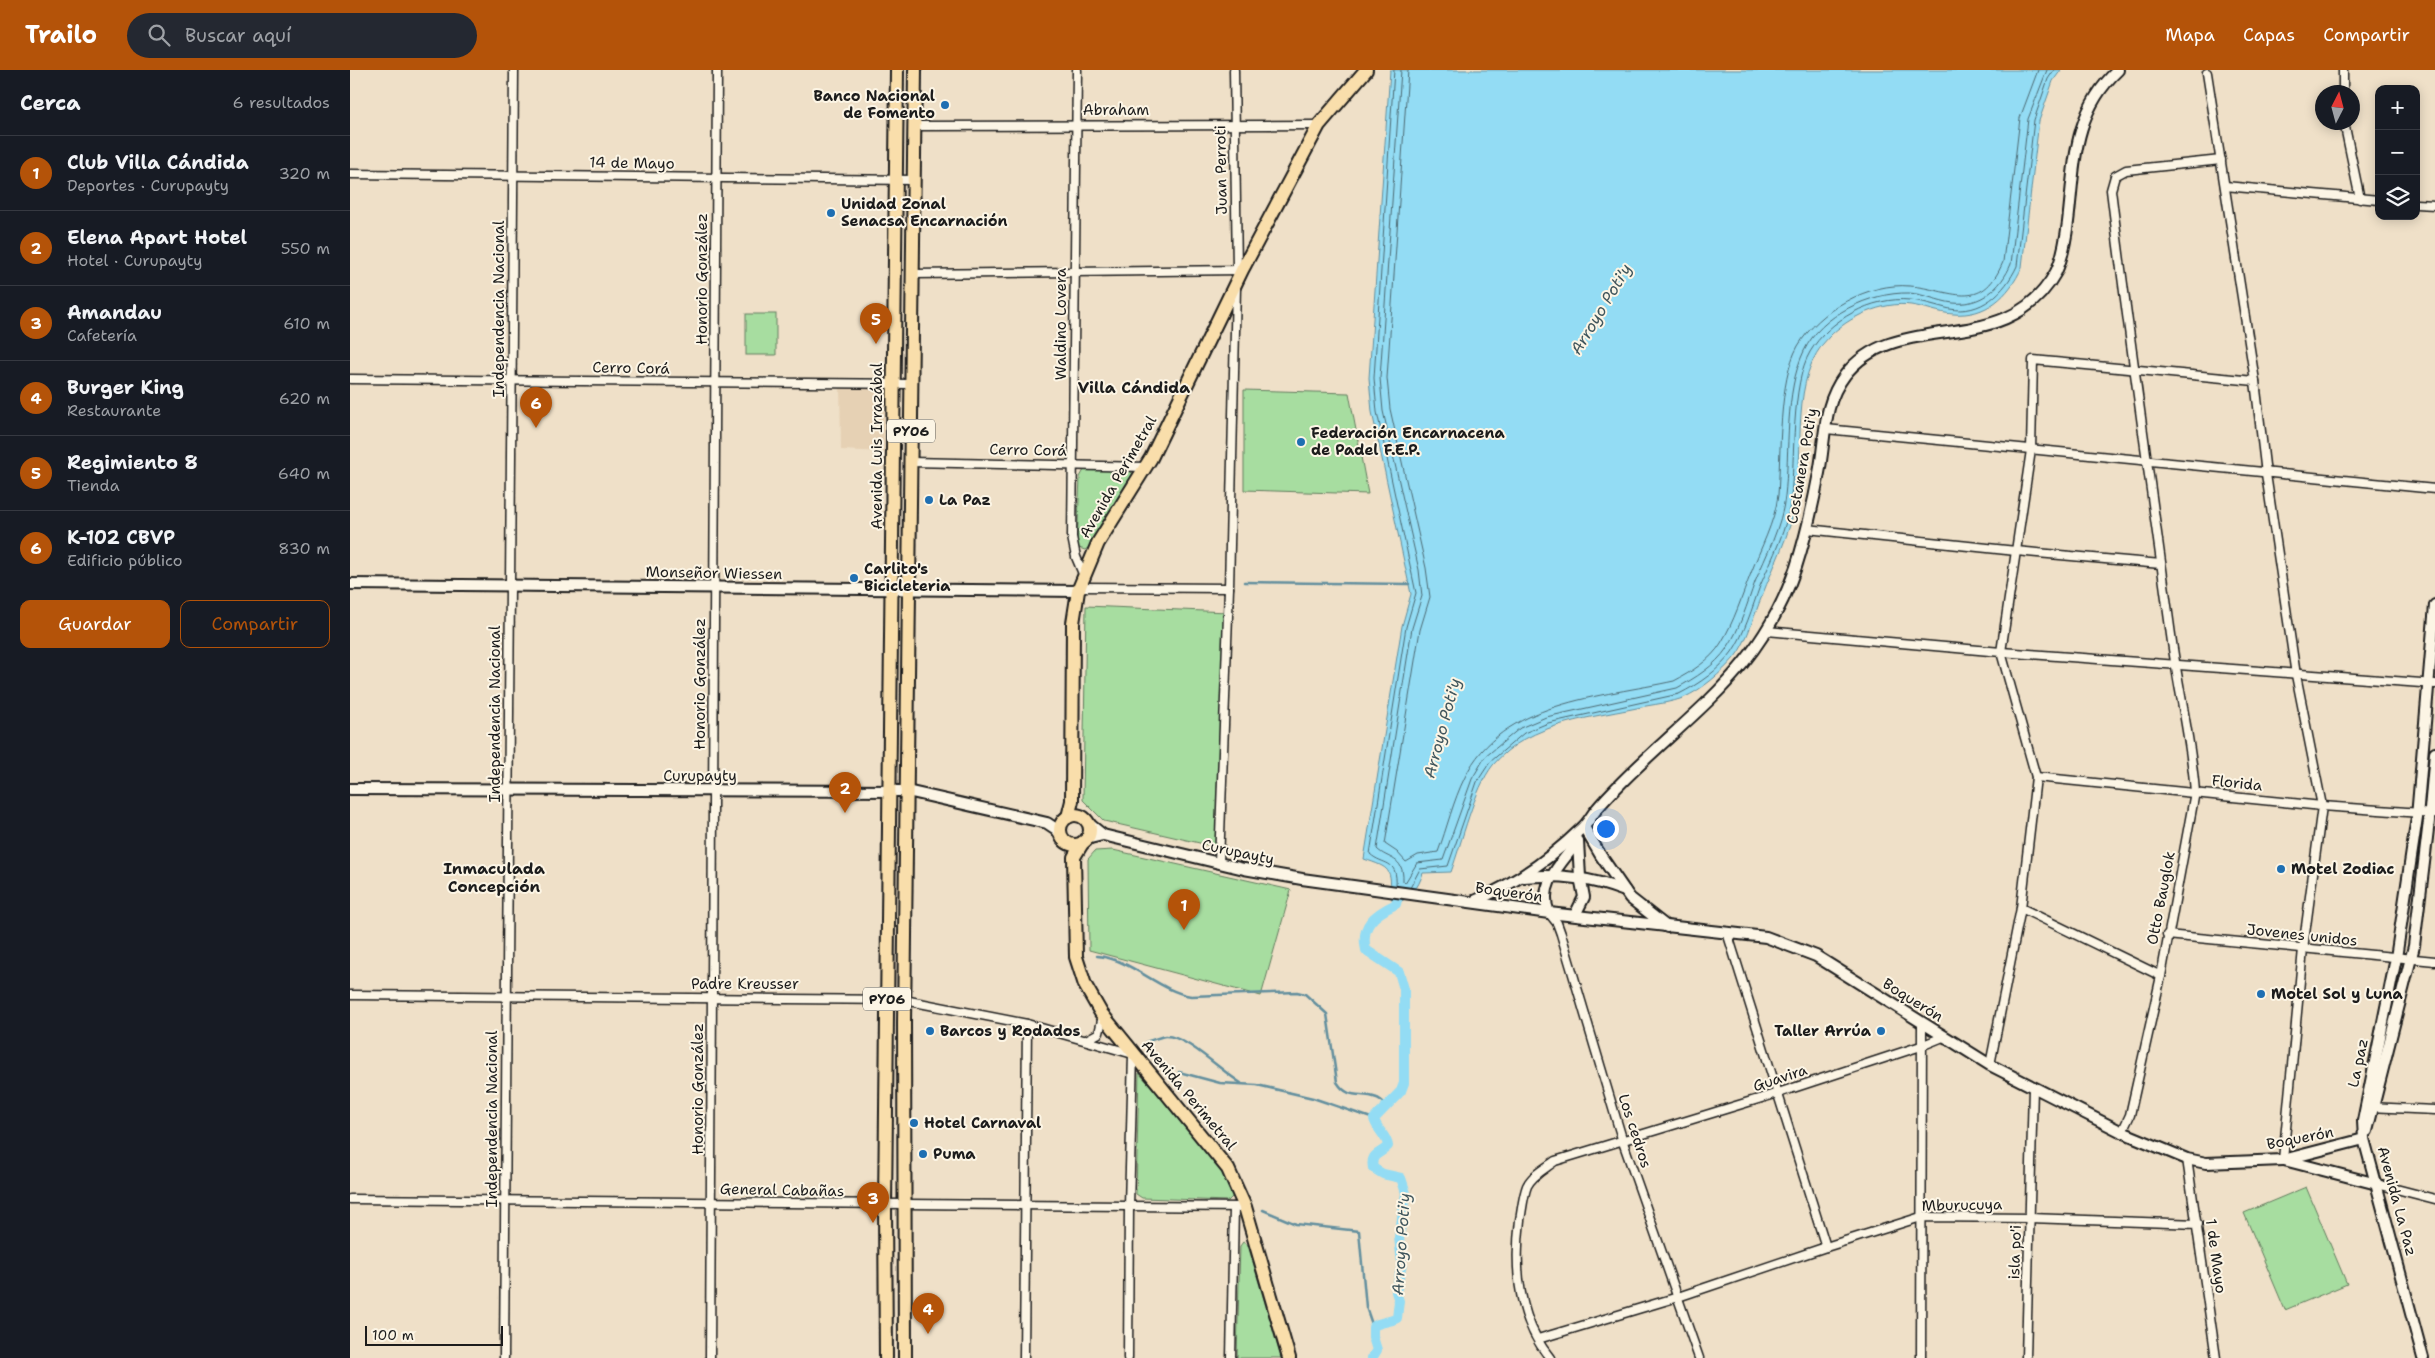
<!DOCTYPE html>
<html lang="es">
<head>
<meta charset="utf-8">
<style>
  :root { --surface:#171b24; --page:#242831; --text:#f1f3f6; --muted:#9ea1a6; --line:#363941; --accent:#b45309 }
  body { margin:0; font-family:"Shantell Sans",sans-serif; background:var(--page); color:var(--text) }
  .controls { position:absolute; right:15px; top:15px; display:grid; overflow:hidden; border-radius:10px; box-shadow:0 2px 12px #0003 }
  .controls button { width:45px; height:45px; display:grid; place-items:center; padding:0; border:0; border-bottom:1px solid var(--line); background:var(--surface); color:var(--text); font:25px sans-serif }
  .compass { position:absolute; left:1965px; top:15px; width:45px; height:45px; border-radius:50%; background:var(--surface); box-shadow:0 2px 12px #0003; rotate:6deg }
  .scale { position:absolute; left:15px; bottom:12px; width:138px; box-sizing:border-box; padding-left:5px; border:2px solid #1c1c1c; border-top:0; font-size:14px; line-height:18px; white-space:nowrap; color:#1c1c1c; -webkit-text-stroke:4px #fcf5e5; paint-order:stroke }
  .you { position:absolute; left:1255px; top:758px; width:18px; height:18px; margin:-12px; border:4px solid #fff; border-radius:50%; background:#1a73e8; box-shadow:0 0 0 8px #1a73e833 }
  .badge { display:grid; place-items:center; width:32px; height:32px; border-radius:50%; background:var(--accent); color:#fff; font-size:16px; font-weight:700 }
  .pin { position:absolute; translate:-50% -41px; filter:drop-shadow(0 1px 2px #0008) }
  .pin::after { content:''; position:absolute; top:26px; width:18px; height:15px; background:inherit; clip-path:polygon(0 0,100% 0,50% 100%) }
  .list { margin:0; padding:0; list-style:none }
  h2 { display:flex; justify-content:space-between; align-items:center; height:65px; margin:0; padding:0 20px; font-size:21px }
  h2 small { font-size:16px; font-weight:400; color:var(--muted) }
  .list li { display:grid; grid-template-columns:32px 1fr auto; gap:15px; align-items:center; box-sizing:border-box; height:75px; padding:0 20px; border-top:1px solid var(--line) }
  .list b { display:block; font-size:19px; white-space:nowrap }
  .list p { margin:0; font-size:16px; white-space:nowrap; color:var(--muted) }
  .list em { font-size:16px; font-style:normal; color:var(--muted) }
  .actions { display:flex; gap:10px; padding:15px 20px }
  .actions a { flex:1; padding:11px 0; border:1px solid var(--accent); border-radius:10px; text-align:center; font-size:18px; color:var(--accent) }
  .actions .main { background:var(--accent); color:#fff }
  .icon { flex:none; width:28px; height:28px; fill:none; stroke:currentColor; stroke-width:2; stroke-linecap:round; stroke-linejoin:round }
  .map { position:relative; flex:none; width:2085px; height:1288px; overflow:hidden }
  header { display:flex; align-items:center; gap:30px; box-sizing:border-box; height:70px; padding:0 25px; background:var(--accent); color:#fff }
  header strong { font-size:24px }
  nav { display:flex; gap:28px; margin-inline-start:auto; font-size:18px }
  .search { width:350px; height:45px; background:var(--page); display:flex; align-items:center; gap:12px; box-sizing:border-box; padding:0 18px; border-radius:28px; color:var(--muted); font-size:19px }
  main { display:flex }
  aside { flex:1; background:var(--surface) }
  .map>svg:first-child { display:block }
  .built { fill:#e6d1b4 }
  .green { fill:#a7dda0; stroke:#627c5e }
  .water { fill:#93dcf4; stroke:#638f9e }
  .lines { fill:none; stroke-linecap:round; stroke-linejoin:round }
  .shore { stroke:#4c6972; stroke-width:1 }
  .stream { stroke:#638f9e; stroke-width:2.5 }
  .canal { stroke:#93dcf4; stroke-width:10 }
  .minor-casing { stroke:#1c1c1c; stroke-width:11 }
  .tertiary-casing { stroke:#1c1c1c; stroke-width:14 }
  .primary-casing { stroke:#1c1c1c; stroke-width:16 }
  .trunk-casing { stroke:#1c1c1c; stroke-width:16 }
  .minor { stroke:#fcf5e5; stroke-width:8 }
  .tertiary { stroke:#fcf5e5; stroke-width:10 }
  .primary { stroke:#f9deab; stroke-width:12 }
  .trunk { stroke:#f9deab; stroke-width:12 }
  .poi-dot { fill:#1f6fb2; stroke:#fcf5e5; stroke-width:2 }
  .labels { text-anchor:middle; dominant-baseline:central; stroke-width:4; stroke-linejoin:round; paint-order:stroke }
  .shield { fill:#fcf5e5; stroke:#5f5d58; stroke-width:1 }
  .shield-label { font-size:14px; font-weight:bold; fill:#1c1c1c }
  .poi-label { font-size:15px; font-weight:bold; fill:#1c1c1c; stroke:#fcf5e5; text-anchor:start }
  .street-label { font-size:15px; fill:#1c1c1c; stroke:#fcf5e5 }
  .water-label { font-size:16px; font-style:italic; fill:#40565d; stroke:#fcf5e5 }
  .neighbourhood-label { font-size:16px; font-weight:bold; fill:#1c1c1c; stroke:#fcf5e5 }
</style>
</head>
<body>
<header>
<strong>Trailo</strong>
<div class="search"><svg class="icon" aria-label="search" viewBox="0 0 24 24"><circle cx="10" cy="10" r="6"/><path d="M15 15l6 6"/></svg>Buscar aquí</div>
<nav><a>Mapa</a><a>Capas</a><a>Compartir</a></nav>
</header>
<main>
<aside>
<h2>Cerca<small>6 resultados</small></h2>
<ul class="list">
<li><span class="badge">1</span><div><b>Club Villa Cándida</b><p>Deportes · Curupayty</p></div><em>320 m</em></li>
<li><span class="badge">2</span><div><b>Elena Apart Hotel</b><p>Hotel · Curupayty</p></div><em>550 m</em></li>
<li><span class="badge">3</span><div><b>Amandau</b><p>Cafetería</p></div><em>610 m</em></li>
<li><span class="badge">4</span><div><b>Burger King</b><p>Restaurante</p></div><em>620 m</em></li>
<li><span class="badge">5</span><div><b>Regimiento 8</b><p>Tienda</p></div><em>640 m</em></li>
<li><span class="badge">6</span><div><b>K-102 CBVP</b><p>Edificio público</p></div><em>830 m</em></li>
</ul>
<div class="actions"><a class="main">Guardar</a><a>Compartir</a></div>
</aside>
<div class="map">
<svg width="2085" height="1288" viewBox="0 0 2085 1288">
  <rect width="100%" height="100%" fill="#efe0c8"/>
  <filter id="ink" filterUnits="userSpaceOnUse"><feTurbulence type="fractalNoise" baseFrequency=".02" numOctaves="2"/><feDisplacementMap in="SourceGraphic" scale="10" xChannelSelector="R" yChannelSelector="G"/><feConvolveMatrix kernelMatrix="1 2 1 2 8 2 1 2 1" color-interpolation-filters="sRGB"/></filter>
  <g filter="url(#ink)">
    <polygon class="built" points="490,312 535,312 534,382 491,380"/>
    <g class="green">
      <rect x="396" y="244" width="30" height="41"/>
      <polygon points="894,320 999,323 1018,424 894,420"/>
      <polygon points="734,400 780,401 784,405 749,458 741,476 735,480 729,478 727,475 730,407"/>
      <polygon points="736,536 878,542 867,777 754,751 733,730"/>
      <polygon points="763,780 941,820 911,926 739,880 738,789 745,781"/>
      <polygon points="789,1003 863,1085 870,1095 884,1125 878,1131 792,1128 786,1124"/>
      <polygon points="1956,1117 1997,1214 1935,1240 1894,1143"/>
      <polygon points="893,1172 898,1175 931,1288 887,1288 890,1176"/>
    </g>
    <path class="water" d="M 1040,0 L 1711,0 L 1703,11 L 1689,51 L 1672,197 C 1659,226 1636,247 1603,244 C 1589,243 1575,237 1561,235 C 1533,231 1498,247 1479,267 C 1439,307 1455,380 1446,432 C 1440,464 1424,495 1412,526 C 1404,545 1398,570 1385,587 C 1371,603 1353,619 1333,628 C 1322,632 1308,634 1296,636 C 1244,648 1180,651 1143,695 C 1124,719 1112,772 1101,802 L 1073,803 C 1068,819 1061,827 1046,834 L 1040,827 C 1042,798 1040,798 1014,789 L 1052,556 L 1061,524 L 1022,342 L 1019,308 Z"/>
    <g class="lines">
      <g class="shore">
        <path d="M 1044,0 L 1024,308 L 1027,342 L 1066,523 L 1056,557 L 1020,784 C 1033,796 1048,788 1046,816"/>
        <path d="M 1051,0 L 1030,308 L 1033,341 L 1069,500 L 1072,526 L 1062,558 L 1027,779 C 1038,790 1054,786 1053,811 L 1055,813 L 1067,793 L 1093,790 L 1122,709 L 1135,687 L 1170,658 L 1196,647 L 1327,618 C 1345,608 1365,596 1377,578 C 1390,559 1397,534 1405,512 C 1416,485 1432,456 1435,426 C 1440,381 1434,323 1454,281 C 1471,245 1520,222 1559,223 C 1574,224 1588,231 1603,233 C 1631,236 1651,218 1661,194 L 1678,49 L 1697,0"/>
        <path d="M 1058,0 L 1037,308 L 1040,339 L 1076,498 L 1080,527 L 1070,560 L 1035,774 L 1047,782 L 1056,792 L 1068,785 L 1088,782 C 1097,758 1103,731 1115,707 C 1151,631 1252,627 1324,611 C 1341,602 1361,590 1371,573 C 1384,552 1392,526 1401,503 C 1410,479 1425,452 1428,425 C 1431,384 1428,311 1448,276 C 1469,240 1519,212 1560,216 C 1600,219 1631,245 1653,192 L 1670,48 L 1688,0"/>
        <path d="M 1060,818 L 1070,799 L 1098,796 L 1127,712 L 1140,692 L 1174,663 L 1198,653 L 1329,624 C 1349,614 1369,600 1382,582 C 1395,563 1402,538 1410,516 C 1422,488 1438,458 1441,427 C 1445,389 1441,314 1460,282 C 1479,250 1522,226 1560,230 C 1573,231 1587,236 1600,239 C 1631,245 1655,222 1667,196 L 1684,50 L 1698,9 L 1704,0"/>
      </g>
      <g class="stream">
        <polyline points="894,512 1059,514"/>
        <path d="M 747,886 C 782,889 807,920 841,926 L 947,922 L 955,924 L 977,944 L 987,1012 C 999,1031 1011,1021 1027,1028 C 1030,1029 1034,1033 1037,1035"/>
        <path d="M 796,972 C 802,970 809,967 815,966 C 836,965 872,1002 891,1013"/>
        <polyline points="829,1002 870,1013 907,1015 963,1028 1024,1049"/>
        <polyline points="913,1140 946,1154 1009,1161 1016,1237 1023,1257"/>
      </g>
      <path class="canal" d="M 1022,1288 L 1027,1280 L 1023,1267 L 1023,1257 C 1030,1251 1039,1253 1047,1248 L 1049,1231 L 1046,1222 L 1052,1194 L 1049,1167 L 1056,1123 L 1051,1108 L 1033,1104 L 1023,1098 C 1020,1083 1030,1085 1038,1076 C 1037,1066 1027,1060 1024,1049 L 1051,1021 L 1054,1013 L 1054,919 L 1049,902 L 1016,880 C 1010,855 1025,844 1046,834 L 1049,822"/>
      <defs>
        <g id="minor">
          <polyline points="727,0 722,467 726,487 734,506"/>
          <polyline points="884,0 887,200"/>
          <polyline points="1857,3 1905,311 1916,404 1946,605 1972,736 1953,879 1933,1090"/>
          <polyline points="1993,22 1993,0"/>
          <polyline points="1994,52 2010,129"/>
          <polyline points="564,56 969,55"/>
          <polyline points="0,104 564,110"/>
          <polyline points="1875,116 2029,130"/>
          <polyline points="2066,134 2085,135"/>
          <polyline points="563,204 892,200"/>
          <polyline points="0,309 562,314"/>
          <polyline points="1476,359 2085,419"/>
          <polyline points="561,392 796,397"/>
          <polyline points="1457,459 1666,481 1811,494"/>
          <polyline points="730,517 879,518 886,217"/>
          <polyline points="1417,561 1651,582 2085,614"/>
          <polyline points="1686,707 1972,736 2085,744"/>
          <polyline points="869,793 879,518"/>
          <polyline points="1671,838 1811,906"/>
          <polyline points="1199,843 1207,853 1211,864 1273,1072 1349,1288"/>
          <polyline points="1377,862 1476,1177"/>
          <polyline points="1817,865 2085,891"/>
          <polyline points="0,925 554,930 677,954 783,984 779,1136 778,1288"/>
          <polyline points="736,970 749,963 753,946"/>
          <polyline points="1640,995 1671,838 1686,707 1651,582 1681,380 1683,290 1905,311"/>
          <polyline points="2019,1037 2085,1040"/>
          <path d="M 1772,1062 L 1780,1045 L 1811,906 L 1845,722 C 1841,669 1828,618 1821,565 C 1801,417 1779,268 1761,120 L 1765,106 L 1776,100 L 1871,90"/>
          <polyline points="1837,1089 1866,1288"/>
          <polyline points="2027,1114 2085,1129"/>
          <polyline points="0,1129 895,1137"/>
          <polyline points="1188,1269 1328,1227 1476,1177 1571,1147 1680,1148 1848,1154"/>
          <polyline points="154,1288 164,0"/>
          <polyline points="360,1288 367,0"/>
          <polyline points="674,1288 677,954"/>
          <polyline points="881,1288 884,1137"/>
          <path d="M 1200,1288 C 1168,1249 1164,1198 1170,1150 C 1172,1140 1173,1126 1177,1116 C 1182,1105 1196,1098 1205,1091 L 1428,1023 L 1571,976 L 1593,967"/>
          <polyline points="1571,1288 1572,954"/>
          <polyline points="1676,1288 1683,1017"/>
        </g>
        <g id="tertiary">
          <polyline points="0,514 728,521"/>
          <polyline points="0,719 557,721 697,753 706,759 712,767"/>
          <polyline points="738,753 753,765 894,799 952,809 1199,843 1416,867 1466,886 1640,995 1772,1062 1837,1089 1856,1093 1933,1090 2014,1069"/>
          <polyline points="1234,757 1251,786 1280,828 1317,857"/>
          <polyline points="736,769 753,765"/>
          <path d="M 1174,807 C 1211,804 1241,808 1275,821"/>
          <path d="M 1124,831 C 1165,814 1200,789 1232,758 C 1238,753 1241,746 1246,740 C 1254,730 1264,720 1273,711 C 1345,639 1411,600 1446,497 C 1456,466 1463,435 1469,403 C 1476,368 1472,335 1495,305 C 1548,236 1657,292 1706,202 C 1713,187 1716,168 1718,152 C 1725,95 1722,43 1768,0"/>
          <path d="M 1199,843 C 1187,814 1212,793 1228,771"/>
          <polyline points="1225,845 1234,827 1230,807 1228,771"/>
          <polyline points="2017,1061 2064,876 2079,751 2085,683"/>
          <polyline points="1934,1090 2027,1114"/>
          <polyline points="2073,1288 2014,1069 2013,1051 2046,888 2067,747 2085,535"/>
        </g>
        <g id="primary">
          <circle cx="725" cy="760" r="15"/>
          <polyline points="718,747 722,731 723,553 728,521 748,473 801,388 892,200 969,55 1016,0"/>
          <polyline points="733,772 724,787 726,887 735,915 751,943 878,1099 895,1137 939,1288"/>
        </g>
        <g id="trunk">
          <polyline points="536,1288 535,1135 547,0"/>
          <polyline points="555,1288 554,953 565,0"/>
        </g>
      </defs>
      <use href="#minor" class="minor-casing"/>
      <use href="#tertiary" class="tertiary-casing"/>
      <use href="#primary" class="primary-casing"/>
      <use href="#trunk" class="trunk-casing"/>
      <use href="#minor" class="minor"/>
      <use href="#tertiary" class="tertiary"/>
      <use href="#primary" class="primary"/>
      <use href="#trunk" class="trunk"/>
    </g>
  </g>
  <g class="poi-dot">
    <circle cx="595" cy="35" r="5"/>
    <circle cx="481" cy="143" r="5"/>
    <circle cx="951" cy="372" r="5"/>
    <circle cx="579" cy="430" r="5"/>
    <circle cx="504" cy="508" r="5"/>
    <circle cx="1931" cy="799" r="5"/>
    <circle cx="1911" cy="924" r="5"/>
    <circle cx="580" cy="961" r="5"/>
    <circle cx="1531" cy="961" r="5"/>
    <circle cx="564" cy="1053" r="5"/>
    <circle cx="573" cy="1084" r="5"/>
  </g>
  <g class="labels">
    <g class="shield">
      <rect x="537" y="349.5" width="48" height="23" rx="4"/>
      <rect x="513" y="917.5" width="48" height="23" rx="4"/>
    </g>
    <g class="shield-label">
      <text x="561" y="361">PY06</text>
      <text x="537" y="929">PY06</text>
    </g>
    <g class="poi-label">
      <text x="585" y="26" text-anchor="end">Banco Nacional<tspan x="585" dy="17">de Fomento</tspan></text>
      <text x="491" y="134">Unidad Zonal<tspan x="491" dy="17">Senacsa Encarnación</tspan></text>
      <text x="961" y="363">Federación Encarnacena<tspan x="961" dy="17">de Padel F.E.P.</tspan></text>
      <text x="589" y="430">La Paz</text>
      <text x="514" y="499">Carlito's<tspan x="514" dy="17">Bicicleteria</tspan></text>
      <text x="1941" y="799">Motel Zodiac</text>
      <text x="1921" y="924">Motel Sol y Luna</text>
      <text x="590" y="961">Barcos y Rodados</text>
      <text x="1521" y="961" text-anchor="end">Taller Arrúa</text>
      <text x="574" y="1053">Hotel Carnaval</text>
      <text x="583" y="1084">Puma</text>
    </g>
    <g class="street-label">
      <text x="766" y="40">Abraham</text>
      <text transform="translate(282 93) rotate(1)">14 de Mayo</text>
      <text transform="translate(871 100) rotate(-91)">Juan Perroti</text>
      <text transform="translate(352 209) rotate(-90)">Honorio González</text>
      <text transform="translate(149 239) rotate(-90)">Independencia Nacional</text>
      <text transform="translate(711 254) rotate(-90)">Waldino Lovera</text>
      <text transform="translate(281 298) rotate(1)">Cerro Corá</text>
      <text transform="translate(527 376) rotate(-90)">Avenida Luis Irrazábal</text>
      <text transform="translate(678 380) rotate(1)">Cerro Corá</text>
      <text transform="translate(1452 396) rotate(-80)">Costanera Poti'y</text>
      <text transform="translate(768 407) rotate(-60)">Avenida Perimetral</text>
      <text transform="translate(364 503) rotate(1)">Monseñor Wiessen</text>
      <text transform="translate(350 614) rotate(-90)">Honorio González</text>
      <text transform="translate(145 644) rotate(-90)">Independencia Nacional</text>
      <text x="350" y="706">Curupayty</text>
      <text transform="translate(1887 713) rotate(6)">Florida</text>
      <text transform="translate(888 782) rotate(12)">Curupayty</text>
      <text transform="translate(1159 822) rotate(8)">Boquerón</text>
      <text transform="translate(1811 828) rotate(-79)">Otto Bauglok</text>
      <text transform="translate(1952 865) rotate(6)">Jovenes unidos</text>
      <text x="395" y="914">Padre Kreusser</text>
      <text transform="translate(1563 930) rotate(32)">Boquerón</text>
      <text transform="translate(2008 993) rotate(-78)">La paz</text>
      <text transform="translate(1430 1008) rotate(-18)">Guavira</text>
      <text transform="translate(348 1019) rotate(-90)">Honorio González</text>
      <text transform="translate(839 1025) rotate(50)">Avenida Perimetral</text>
      <text transform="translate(142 1049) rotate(-90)">Independencia Nacional</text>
      <text transform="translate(1285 1061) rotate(72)">Los cedros</text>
      <text transform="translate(1950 1068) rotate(-11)">Boquerón</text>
      <text transform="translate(432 1120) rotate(1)">General Cabañas</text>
      <text transform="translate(2047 1131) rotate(75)">Avenida La Paz</text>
      <text transform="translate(1612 1135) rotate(-1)">Mburucuya</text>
      <text transform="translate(1665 1182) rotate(-88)">isla po'i</text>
      <text transform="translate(1866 1186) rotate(82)">1 de Mayo</text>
    </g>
    <g class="water-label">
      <text transform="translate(1251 239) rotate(-59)">Arroyo Poti'y</text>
      <text transform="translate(1092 658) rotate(-75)">Arroyo Poti'y</text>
      <text transform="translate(1051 1174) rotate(-86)">Arroyo Poti'y</text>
    </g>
    <g class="neighbourhood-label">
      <text x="784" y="317">Villa Cándida</text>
      <text x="144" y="798">Inmaculada<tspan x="144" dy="18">Concepción</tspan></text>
    </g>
  </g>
</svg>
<div class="controls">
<button>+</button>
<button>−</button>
<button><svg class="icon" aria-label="layers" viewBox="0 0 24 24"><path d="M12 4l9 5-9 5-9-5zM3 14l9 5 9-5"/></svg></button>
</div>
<svg class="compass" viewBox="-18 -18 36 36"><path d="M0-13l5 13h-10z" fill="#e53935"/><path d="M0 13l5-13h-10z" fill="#9ea1a6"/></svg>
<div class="scale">100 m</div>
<div class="you"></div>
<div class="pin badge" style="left:834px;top:860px">1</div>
<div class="pin badge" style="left:495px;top:743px">2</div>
<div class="pin badge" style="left:523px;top:1153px">3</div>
<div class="pin badge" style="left:578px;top:1264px">4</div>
<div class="pin badge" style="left:526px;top:274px">5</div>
<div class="pin badge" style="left:186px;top:358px">6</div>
</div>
</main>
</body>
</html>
